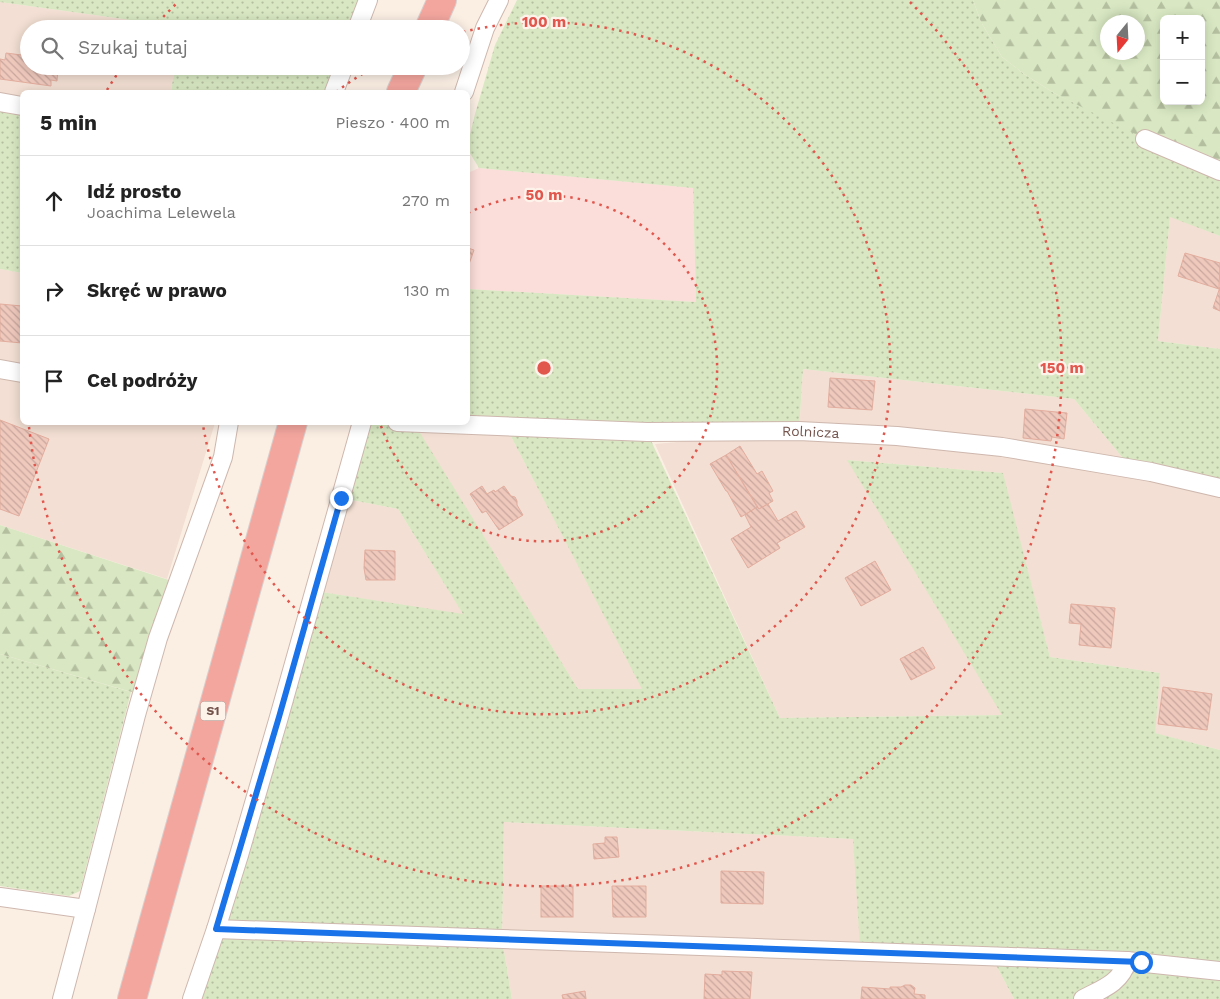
<!DOCTYPE html>
<html lang="pl">
<head>
<meta charset="utf-8">
<style>
  :root { --surface:#fff; --page:#f6f6f6; --text:#222; --muted:#767676; --line:#e0e0e0 }
  body { margin:0; font-family:"Work Sans",sans-serif; background:var(--page); color:var(--text) }
  .controls { position:absolute; right:15px; top:15px; display:grid; overflow:hidden; border-radius:8px; box-shadow:0 2px 12px #0003 }
  .controls button { width:45px; height:45px; display:grid; place-items:center; padding:0; border:0; border-bottom:1px solid var(--line); background:var(--surface); color:var(--text); font:25px sans-serif }
  .compass { position:absolute; left:1100px; top:15px; width:45px; height:45px; border-radius:50%; background:var(--surface); box-shadow:0 2px 12px #0003; rotate:198deg }
  .stop { position:absolute; width:15px; height:15px; margin:-11px; border:4px solid #1a73e8; border-radius:50%; background:#fff }
  .stop.end { background:#1a73e8; border-color:#fff; box-shadow:0 1px 5px #0008 }
  .list { margin:0; padding:0; list-style:none }
  h2 { display:flex; justify-content:space-between; align-items:center; height:65px; margin:0; padding:0 20px; font-size:21px }
  h2 small { font-size:16px; font-weight:400; color:var(--muted) }
  .list li { display:grid; grid-template-columns:32px 1fr auto; gap:15px; align-items:center; box-sizing:border-box; height:90px; padding:0 20px; border-top:1px solid var(--line) }
  .list b { display:block; font-size:19px; white-space:nowrap }
  .list p { margin:0; font-size:16px; white-space:nowrap; color:var(--muted) }
  .list em { font-size:16px; font-style:normal; color:var(--muted) }
  .icon { flex:none; width:28px; height:28px; fill:none; stroke:currentColor; stroke-width:2; stroke-linecap:round; stroke-linejoin:round }
  .map { position:relative; flex:none; width:1220px; height:999px; overflow:hidden }
  .search { position:absolute; background:var(--surface); box-shadow:0 2px 12px #0003; left:20px; top:20px; width:450px; height:55px; display:flex; align-items:center; gap:12px; box-sizing:border-box; padding:0 18px; border-radius:28px; color:var(--muted); font-size:19px }
  .panel { position:absolute; background:var(--surface); box-shadow:0 2px 12px #0003; left:20px; top:90px; width:450px; height:335px; border-radius:8px }
  .map>svg:first-child { display:block }
  .residential { fill:#f3dfd3 }
  .commercial { fill:#fbddd9 }
  .grass { fill:url(#grass-dots); fill-rule:evenodd }
  .forest { fill:url(#forest-firs); fill-rule:evenodd }
  .building { fill:url(#building-back-hatch); stroke:#e2ad9e }
  .lines { fill:none; stroke-linecap:round; stroke-linejoin:round }
  .street-casing { stroke:#ceb7ae; stroke-width:20 }
  .highway-casing { stroke:#d8cfcd; stroke-width:30 }
  .street { stroke:#fff; stroke-width:18 }
  .highway { stroke:#f3a69e; stroke-width:28 }
  .route { stroke:#1a73e8; stroke-width:6 }
  .ring { fill:none; stroke:#e1574e; stroke-width:2.5; stroke-dasharray:2.5 5 }
  .labels { text-anchor:middle; dominant-baseline:central; stroke-width:4.5; stroke-linejoin:round; paint-order:stroke }
  .shield { fill:#fef3eb; stroke:#9d837b; stroke-width:1 }
  .shield-label { font-size:12px; font-weight:bold; fill:#73534b }
  .street-label { font-size:14px; fill:#73534b; stroke:#fef3eb }
  .centre { fill:#e1574e; stroke:#fef3eb; stroke-width:2.5 }
  .ring-label { font-size:15px; text-anchor:middle; font-weight:bold; fill:#e1574e; stroke:#fef3eb; stroke-width:4.5; stroke-linejoin:round; paint-order:stroke }
</style>
</head>
<body>
<div class="map">
<svg width="1220" height="999" viewBox="0 0 1220 999">
  <defs>
    <pattern id="grass-dots" width="8" height="8" patternUnits="userSpaceOnUse" patternTransform="scale(1.25)"><rect width="8" height="8" fill="#d9e8c3"/><path d="M2 2h.1M6 6h.1" fill="none" stroke="#b4bfa0" stroke-width="1.8" stroke-linecap="round"/></pattern>
    <pattern id="forest-firs" width="22" height="20" patternUnits="userSpaceOnUse" patternTransform="scale(1.25)"><rect width="22" height="20" fill="#d9e8c3"/><path d="M5 1l3.5 6h-7zM16 11l3.5 6h-7z" fill="#b4bfa0"/></pattern>
    <pattern id="building-back-hatch" width="6" height="6" patternUnits="userSpaceOnUse" patternTransform="scale(1.25)"><rect width="6" height="6" fill="#f0c9bd"/><path d="M-1 5l2 2M0 0l6 6M5-1l2 2" fill="none" stroke="#c7a69c"/></pattern>
  </defs>
  <rect width="100%" height="100%" fill="#fbefe4"/>
  <g class="residential">
    <polygon points="0,2 182,27 181,29 29,29 29,66 175,66 171,92 22,92 22,106 0,102"/>
    <polygon points="1170,216 1220,236 1220,349 1158,341"/>
    <polygon points="0,269 22,273 22,422 215,423 167,579 0,525"/>
    <polygon points="803,369 1074,399 1126,462 1220,482 1220,750 1154,733 1160,673 1050,657 1002,473 848,460 1003,715 780,718 655,444 799,431"/>
    <polygon points="413,423 506,427 643,689 578,689"/>
    <polygon points="341,498 398,509 464,615 315,591"/>
    <polygon points="504,822 854,839 996,965 1014,999 512,999 502,939"/>
  </g>
  <polygon class="commercial" points="479,168 693,188 696,302 468,289 468,173"/>
  <g class="grass">
    <polygon points="0,0 368,0 357,29 181,29 181,27 0,2"/>
    <path d="M 517,0 L 973,0 L 981,22 L 1002,57 L 1024,74 L 1054,93 L 1220,171 L 1220,236 L 1170,217 L 1158,341 L 1220,349 L 1220,482 L 1126,462 L 1074,399 L 803,369 L 799,431 L 647,432 L 780,718 L 1002,715 L 847,460 L 1003,473 L 1050,657 L 1160,673 L 1155,733 L 1220,750 L 1220,999 L 1014,999 L 996,965 L 860,947 L 853,839 L 504,822 L 502,939 L 512,999 L 192,999 L 315,591 L 463,614 L 398,509 L 341,498 L 362,423 L 468,422 L 468,289 L 696,302 L 693,188 L 479,168 L 468,150 L 468,143 L 475,114 L 495,45 ZM 414,423 L 506,427 L 642,689 L 578,689 Z"/>
    <polygon points="175,66 344,66 334,92 171,92"/>
    <polygon points="0,102 22,106 22,273 0,269"/>
    <polygon points="0,654 131,692 80,891 69,896 0,886"/>
  </g>
  <g class="forest">
    <path d="M 973,0 L 1220,0 L 1220,171 L 1145,139 L 1054,93 L 1024,74 L 1002,57 L 981,22 ZM 1164,19 L 1201,19 L 1201,101 L 1164,101 ZM 1108,22 L 1138,22 L 1138,52 L 1108,52 Z"/>
    <polygon points="0,525 178,583 142,695 0,654"/>
  </g>
  <g class="building">
    <polygon points="6,53 29,56 29,66 53,66 53,69 58,69 57,81 51,80 51,86 0,79 0,59 5,60"/>
    <polygon points="468,248 474,250 468,267"/>
    <polygon points="1185,253 1220,263 1219,289 1178,276"/>
    <polygon points="1220,287 1220,311 1213,308"/>
    <polygon points="0,304 22,306 22,343 0,341"/>
    <polygon points="830,378 875,381 872,410 828,407"/>
    <polygon points="1025,409 1067,413 1064,439 1052,437 1051,441 1023,438"/>
    <polygon points="0,420 49,439 19,516 0,509"/>
    <polygon points="740,446 757,474 762,471 773,491 769,493 773,501 759,509 726,455"/>
    <polygon points="726,455 757,507 741,517 727,491 726,491 710,464"/>
    <polygon points="482,486 487,494 494,490 495,492 504,486 511,496 515,497 517,501 517,505 523,515 499,530 486,511 482,513 470,494"/>
    <polygon points="768,504 778,521 796,511 805,527 777,543 780,548 748,568 731,539 751,527 745,515 757,507 759,509"/>
    <polygon points="365,550 395,551 395,580 366,580 364,568"/>
    <polygon points="875,561 891,590 861,606 845,578"/>
    <polygon points="1071,604 1115,608 1111,648 1079,645 1081,624 1069,623"/>
    <polygon points="923,647 935,668 911,680 900,659"/>
    <polygon points="1163,687 1212,694 1207,730 1158,724"/>
    <polygon points="605,837 617,837 619,857 594,859 593,844 605,843"/>
    <polygon points="721,871 764,872 763,904 721,903"/>
    <rect x="541" y="886" width="32" height="31"/>
    <polygon points="612,886 646,886 646,917 613,917"/>
    <polygon points="722,971 752,972 750,999 704,999 705,974 722,975"/>
    <polygon points="905,985 911,985 915,988 914,994 925,995 925,999 861,999 862,987 890,989 890,987 901,987"/>
    <polygon points="585,991 586,999 563,999 562,995"/>
  </g>
  <g class="lines">
    <defs>
      <g id="street">
        <polyline points="357,29 368,0"/>
        <polyline points="334,92 344,66"/>
        <polyline points="464,92 485,28 499,0"/>
        <polyline points="0,102 22,106"/>
        <polyline points="1145,139 1220,171"/>
        <polyline points="0,369 22,373"/>
        <path id="s1" d="M 397,422 L 647,432 L 799,431 L 897,436 L 1002,447 L 1151,472 L 1220,488"/>
        <polyline points="0,897 86,909"/>
        <polyline points="216,929 1127,961 1220,971"/>
        <polyline points="62,999 86,909 136,715 158,638 223,457 229,422"/>
        <polyline points="192,999 216,929 239,855 279,717 362,422"/>
        <path d="M 1083,999 C 1102,989 1121,983 1127,961"/>
      </g>
      <g id="highway">
        <polyline points="429,29 442,0"/>
        <polyline points="401,92 413,66"/>
        <polyline points="132,999 293,422"/>
      </g>
    </defs>
    <use href="#street" class="street-casing"/>
    <use href="#highway" class="highway-casing"/>
    <use href="#street" class="street"/>
    <use href="#highway" class="highway"/>
  </g>
  <g class="lines">
    <polyline class="route" points="341,498 279,717 216,929 1141,962"/>
  </g>
  <g class="ring">
    <path d="M468 213A173 173 0 1 1 380 423"/>
    <path d="M336 92A346 346 0 0 1 374 67M463 32A346 346 0 1 1 203 425"/>
    <path d="M107 90A518 518 0 0 1 122 67M153 28A518 518 0 0 1 178 2M910 2A518 518 0 1 1 29 427"/>
  </g>
  <g class="labels">
    <rect class="shield" x="200.5" y="701.5" width="25" height="19" rx="4"/>
    <g class="shield-label">
      <text x="213" y="711">S1</text>
    </g>
    <g class="street-label">
      <text stroke="none"><textPath href="#s1" startOffset="414">Rolnicza</textPath></text>
    </g>
  </g>
  <circle cx="544" cy="368" r="8" class="centre"/>
  <g class="ring-label">
    <text x="544" y="27">100 m</text>
    <text x="544" y="200">50 m</text>
    <text x="1062" y="373">150 m</text>
  </g>
</svg>
<div class="controls">
<button>+</button>
<button>−</button>
</div>
<svg class="compass" viewBox="-18 -18 36 36"><path d="M0-13l5 13h-10z" fill="#e53935"/><path d="M0 13l5-13h-10z" fill="#767676"/></svg>
<div class="stop" style="left:1141px;top:962px"></div>
<div class="stop end" style="left:341px;top:498px"></div>
<div class="search"><svg class="icon" aria-label="search" viewBox="0 0 24 24"><circle cx="10" cy="10" r="6"/><path d="M15 15l6 6"/></svg>Szukaj tutaj</div>
<section class="panel">
<h2>5 min<small>Pieszo · 400 m</small></h2>
<ul class="list">
<li><svg class="icon" aria-label="ahead" viewBox="0 0 24 24"><path d="M12 20V5M6 11l6-6 6 6"/></svg><div><b>Idź prosto</b><p>Joachima Lelewela</p></div><em>270 m</em></li>
<li><svg class="icon" aria-label="right" viewBox="0 0 24 24"><path d="M7 20v-9h11M14 6l5 5-5 5"/></svg><div><b>Skręć w prawo</b></div><em>130 m</em></li>
<li><svg class="icon" aria-label="arrive" viewBox="0 0 24 24"><path d="M6 21V4h12l-3 4 3 4H6"/></svg><div><b>Cel podróży</b></div></li>
</ul>
</section>
</div>
</body>
</html>
